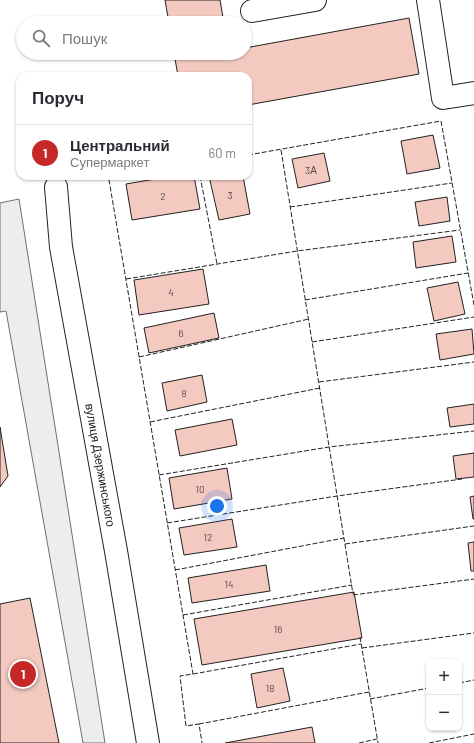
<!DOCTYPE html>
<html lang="uk">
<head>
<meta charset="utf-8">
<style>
  :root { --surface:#fff; --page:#f2f2f3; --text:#2b2b33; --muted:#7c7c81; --line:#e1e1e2; --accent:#c62828 }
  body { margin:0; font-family:Barlow,sans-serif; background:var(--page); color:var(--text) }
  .controls { position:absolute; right:12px; bottom:12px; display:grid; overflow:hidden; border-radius:8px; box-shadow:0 1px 3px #0004 }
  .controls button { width:36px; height:36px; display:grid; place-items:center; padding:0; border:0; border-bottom:1px solid var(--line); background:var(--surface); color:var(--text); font:20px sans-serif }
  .you { position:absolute; left:217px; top:506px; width:14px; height:14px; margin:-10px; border:3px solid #fff; border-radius:50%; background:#1a73e8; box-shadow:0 0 0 6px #1a73e833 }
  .badge { display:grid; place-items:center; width:26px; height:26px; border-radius:50%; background:var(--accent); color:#fff; font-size:13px; font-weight:700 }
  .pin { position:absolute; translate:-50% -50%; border:2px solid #fff; box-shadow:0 1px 4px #0006 }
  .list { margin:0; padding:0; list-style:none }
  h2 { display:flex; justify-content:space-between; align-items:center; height:52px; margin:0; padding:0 16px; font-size:17px }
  h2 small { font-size:13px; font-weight:400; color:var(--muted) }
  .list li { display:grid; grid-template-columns:26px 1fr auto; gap:12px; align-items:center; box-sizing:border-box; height:56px; padding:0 16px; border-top:1px solid var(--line) }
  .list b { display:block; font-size:15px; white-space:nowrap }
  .list p { margin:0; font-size:13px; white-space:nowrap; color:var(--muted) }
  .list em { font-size:13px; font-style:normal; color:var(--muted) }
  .icon { flex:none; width:22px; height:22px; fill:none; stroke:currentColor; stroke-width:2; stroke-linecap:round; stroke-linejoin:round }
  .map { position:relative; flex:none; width:474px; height:743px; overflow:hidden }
  .search { position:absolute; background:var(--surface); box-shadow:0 1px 3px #0004; left:16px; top:16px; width:236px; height:44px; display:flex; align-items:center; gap:10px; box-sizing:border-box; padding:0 14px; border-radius:22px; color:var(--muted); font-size:15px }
  .panel { position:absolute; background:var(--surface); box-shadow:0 1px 3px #0004; left:16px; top:72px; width:236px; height:108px; border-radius:12px }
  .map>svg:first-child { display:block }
  .parking { fill:#ededed; stroke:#6f6f6f }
  .building { fill:#f3c9c0; stroke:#222 }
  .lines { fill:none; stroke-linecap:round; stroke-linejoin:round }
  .minor-casing { stroke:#222; stroke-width:24 }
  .minor { stroke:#fff; stroke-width:22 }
  .fence { stroke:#222; stroke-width:1; stroke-dasharray:5 2; stroke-linecap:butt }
  .labels { text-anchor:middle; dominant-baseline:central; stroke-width:3; stroke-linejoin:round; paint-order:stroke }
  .number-label { font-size:10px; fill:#564c4a }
  .street-label { font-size:12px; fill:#222; stroke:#fff }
</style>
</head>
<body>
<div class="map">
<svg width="474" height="743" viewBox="0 0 474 743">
  <rect width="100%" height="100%" fill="#fff"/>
  <polygon class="parking" points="19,199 105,743 83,743 6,311 0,312 0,203"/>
  <g class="building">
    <polygon points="165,0 220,0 224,23 169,23"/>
    <polygon points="409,18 419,74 248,105 248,76 178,76 174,53 245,53 245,48"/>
    <polygon points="433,135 440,168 407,174 401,141"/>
    <polygon points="324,153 330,181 298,188 292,159"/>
    <polygon points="173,176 194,176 200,209 132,220 126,184"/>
    <polygon points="209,176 243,176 250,214 219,220"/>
    <polygon points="447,197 450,221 419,226 415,202"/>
    <polygon points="452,236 456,262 416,268 413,242"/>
    <polygon points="203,269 209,304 139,315 134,280"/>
    <polygon points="458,282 465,314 434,321 427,288"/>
    <polygon points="214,313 219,338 149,353 144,328"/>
    <polygon points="472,329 474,354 440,360 436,334"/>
    <polygon points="202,375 207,402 167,411 162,383"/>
    <polygon points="474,404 474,424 450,427 447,408"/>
    <polygon points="232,419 237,445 180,456 175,430"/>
    <polygon points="0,427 8,476 0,487"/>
    <polygon points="474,453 474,477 456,479 453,456"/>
    <polygon points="227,468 232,499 174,509 169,478"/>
    <polygon points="474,496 474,519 473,519 470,497"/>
    <polygon points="232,519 237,547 184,555 179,528"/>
    <polygon points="474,542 474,571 471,571 468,543"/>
    <polygon points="266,565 270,591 192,603 188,578"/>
    <polygon points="354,592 362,638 202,665 194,619"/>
    <polygon points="30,598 59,743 0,743 0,604"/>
    <polygon points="283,668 290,701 257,708 251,674"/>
    <polygon points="312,727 315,743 225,743"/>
  </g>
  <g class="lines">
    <defs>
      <g id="minor">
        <polyline points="428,0 443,98 474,93"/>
        <polyline points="252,11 315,0"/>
        <polyline points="56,187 61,247 116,551 148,743"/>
      </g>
    </defs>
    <use href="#minor" class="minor-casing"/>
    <use href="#minor" class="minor"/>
    <g class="fence">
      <polyline points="281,150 353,594"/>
      <polyline points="248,155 441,121 474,305"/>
      <polyline points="130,176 109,180 193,674 180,676 186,726 199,724 202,743"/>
      <polyline points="200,176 217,264"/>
      <polyline points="290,207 452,183"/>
      <polyline points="126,279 297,251 460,230"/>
      <polyline points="305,300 468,273"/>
      <polyline points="312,342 474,317"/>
      <polyline points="139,357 309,319"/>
      <polyline points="319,382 474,362"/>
      <polyline points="150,422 320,388"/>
      <polyline points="159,475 329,447 474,431"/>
      <polyline points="167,523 337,496 462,479"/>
      <polyline points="345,544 474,526"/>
      <polyline points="175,570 344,538"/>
      <polyline points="353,595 474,579"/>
      <polyline points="183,615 352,585"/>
      <polyline points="360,637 378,743"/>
      <polyline points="362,648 474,633"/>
      <polyline points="193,674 361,644"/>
      <polyline points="459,683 474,680"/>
      <polyline points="370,699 429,688"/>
      <polyline points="199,724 369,692"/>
      <polyline points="359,743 377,739"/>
      <polyline points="429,743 474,734"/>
    </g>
  </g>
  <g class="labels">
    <g class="number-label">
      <text x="311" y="170">3А</text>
      <text x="230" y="195">3</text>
      <text x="163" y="196">2</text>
      <text x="171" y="292">4</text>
      <text x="181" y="333">6</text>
      <text x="184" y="393">8</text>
      <text x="200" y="489">10</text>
      <text x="208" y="537">12</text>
      <text x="229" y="584">14</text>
      <text x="278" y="629">16</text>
      <text x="270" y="688">18</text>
    </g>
    <g class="street-label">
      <text transform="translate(101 465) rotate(80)">вулиця Дзержинського</text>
    </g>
  </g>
</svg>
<div class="controls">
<button>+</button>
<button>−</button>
</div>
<div class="you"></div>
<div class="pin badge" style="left:23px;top:674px">1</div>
<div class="search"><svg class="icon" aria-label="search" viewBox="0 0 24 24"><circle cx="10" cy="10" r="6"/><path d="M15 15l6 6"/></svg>Пошук</div>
<section class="panel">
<h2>Поруч<small></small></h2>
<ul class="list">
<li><span class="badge">1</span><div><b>Центральний</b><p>Супермаркет</p></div><em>60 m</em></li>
</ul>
</section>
</div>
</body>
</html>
